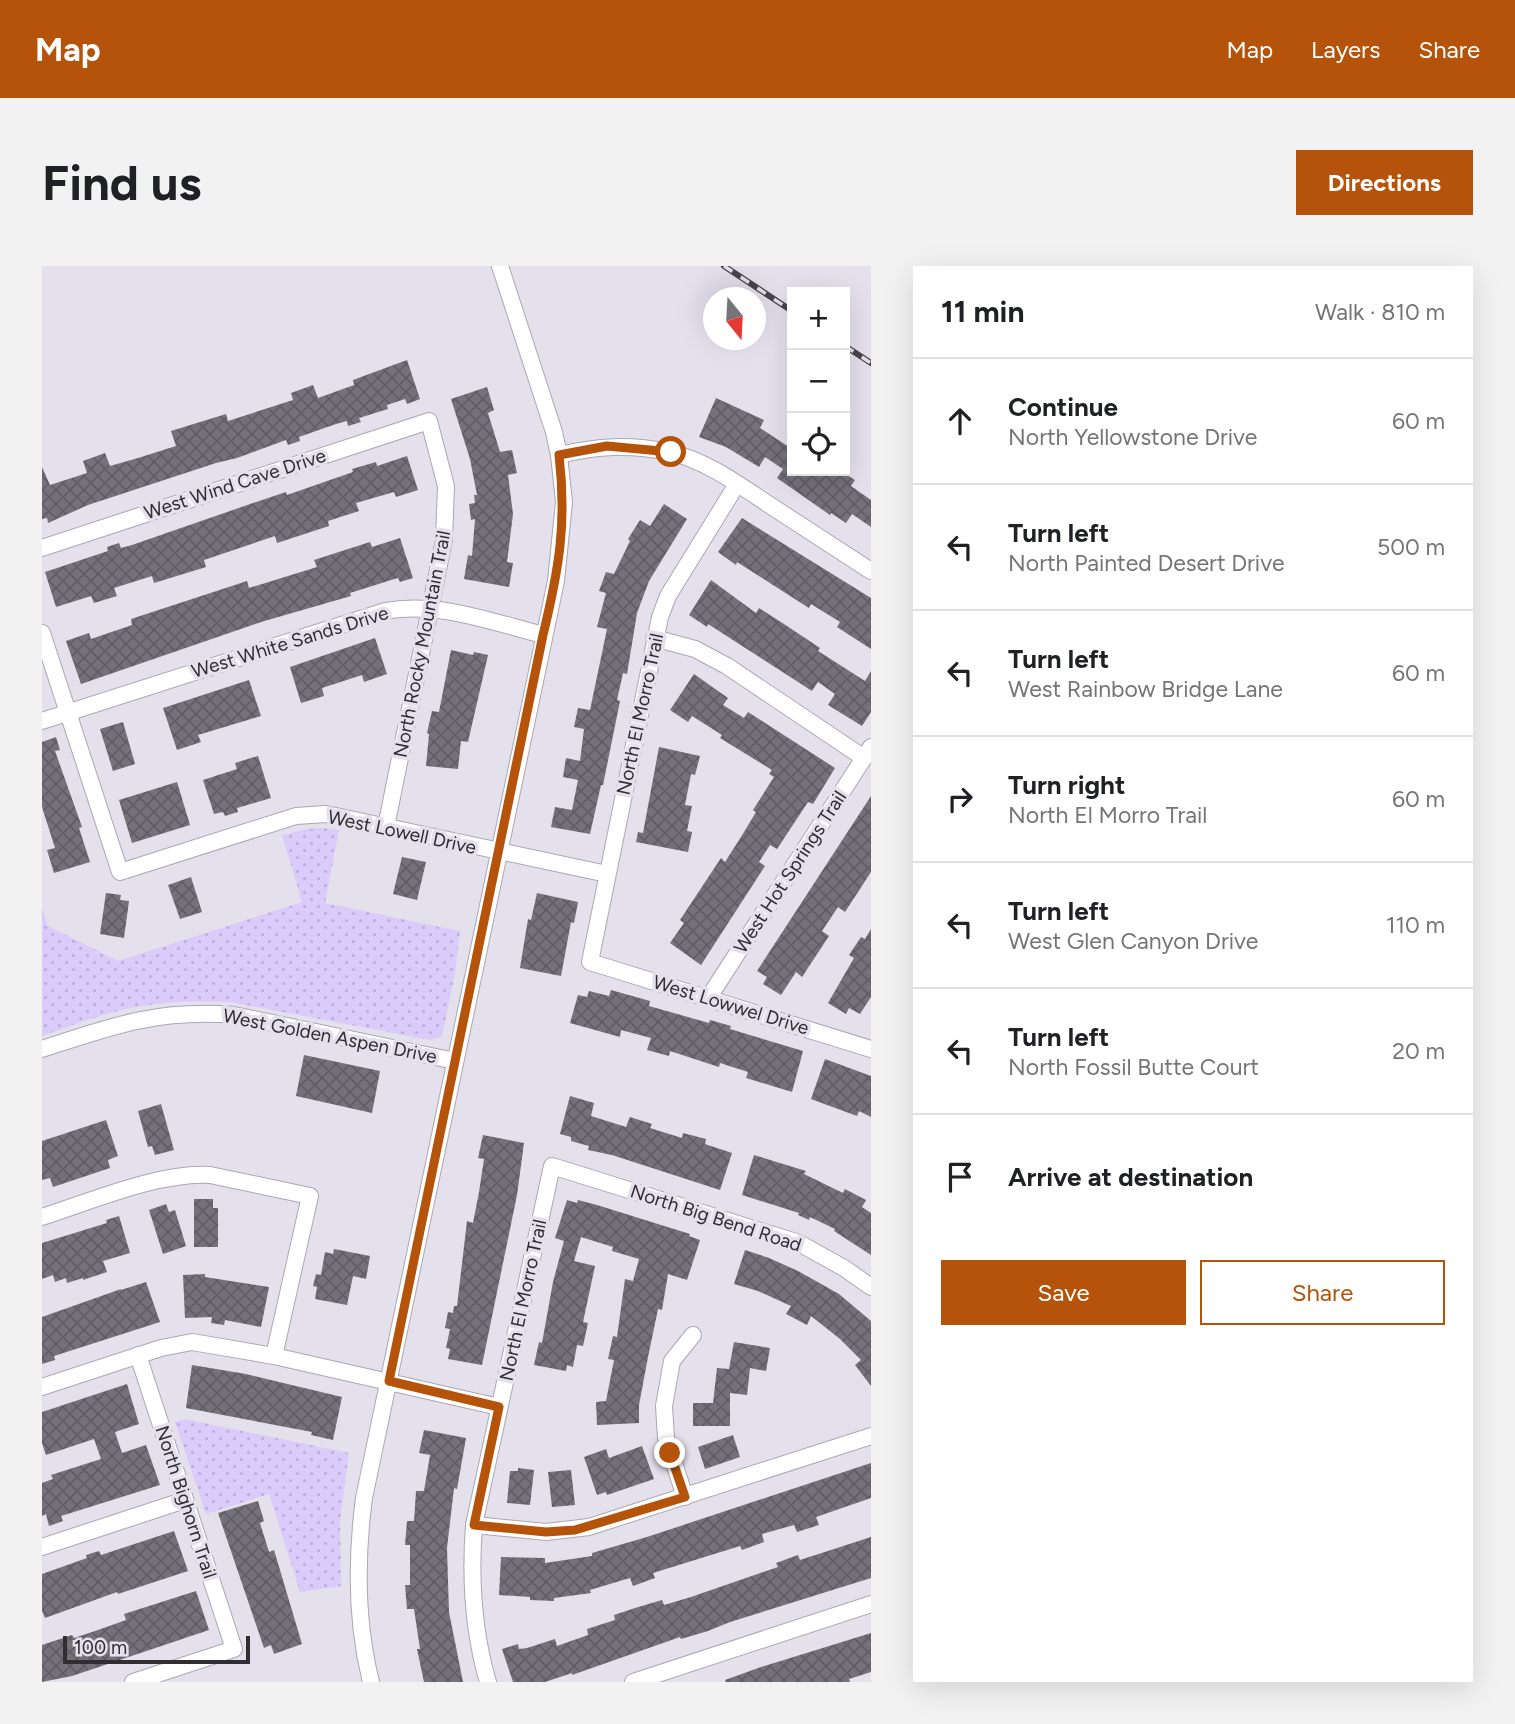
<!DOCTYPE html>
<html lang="en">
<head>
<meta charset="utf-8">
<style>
  :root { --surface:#fff; --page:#f2f2f2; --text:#202124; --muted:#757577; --line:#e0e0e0; --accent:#b45309 }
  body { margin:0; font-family:Figtree,sans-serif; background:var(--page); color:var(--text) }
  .controls { position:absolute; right:21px; top:21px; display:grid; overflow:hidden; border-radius:0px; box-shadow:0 7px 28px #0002 }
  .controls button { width:63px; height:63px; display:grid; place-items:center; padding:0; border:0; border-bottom:2px solid var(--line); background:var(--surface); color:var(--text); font:35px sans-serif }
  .compass { position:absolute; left:661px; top:21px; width:63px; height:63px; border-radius:50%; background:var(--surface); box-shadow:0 7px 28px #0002; rotate:162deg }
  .scale { position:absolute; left:21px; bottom:18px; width:187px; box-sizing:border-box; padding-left:7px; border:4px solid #2f2e32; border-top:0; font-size:19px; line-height:24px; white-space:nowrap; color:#2f2e32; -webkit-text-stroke:5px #e4e0ec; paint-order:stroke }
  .stop { position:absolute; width:21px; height:21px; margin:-16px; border:5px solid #b45309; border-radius:50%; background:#fff }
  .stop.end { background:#b45309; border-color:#fff; box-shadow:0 2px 7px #0008 }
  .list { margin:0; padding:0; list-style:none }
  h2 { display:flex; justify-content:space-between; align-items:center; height:91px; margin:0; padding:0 28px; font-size:30px }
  h2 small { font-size:23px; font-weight:400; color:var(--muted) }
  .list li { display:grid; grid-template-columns:46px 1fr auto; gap:21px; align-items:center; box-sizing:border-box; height:126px; padding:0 28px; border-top:2px solid var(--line) }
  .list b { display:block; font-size:26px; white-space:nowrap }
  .list p { margin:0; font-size:23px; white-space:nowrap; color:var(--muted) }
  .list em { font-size:23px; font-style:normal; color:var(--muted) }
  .actions { display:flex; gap:14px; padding:21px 28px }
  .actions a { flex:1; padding:16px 0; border:2px solid var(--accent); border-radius:0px; text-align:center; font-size:24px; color:var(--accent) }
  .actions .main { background:var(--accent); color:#fff }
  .icon { flex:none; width:38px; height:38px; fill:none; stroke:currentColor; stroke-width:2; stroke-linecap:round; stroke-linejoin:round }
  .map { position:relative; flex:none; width:829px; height:1416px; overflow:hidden; border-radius:0px }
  header { display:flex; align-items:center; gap:42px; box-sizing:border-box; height:98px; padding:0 35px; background:var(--accent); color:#fff }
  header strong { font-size:33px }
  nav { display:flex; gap:38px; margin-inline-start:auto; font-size:24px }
  .intro { display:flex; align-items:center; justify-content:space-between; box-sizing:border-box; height:168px; padding:0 42px }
  h1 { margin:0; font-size:49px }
  .button { padding:18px 32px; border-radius:0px; background:var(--accent); color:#fff; font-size:24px; font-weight:700 }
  main { display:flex; gap:42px; padding:0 42px }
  aside { flex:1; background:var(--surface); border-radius:0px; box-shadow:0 7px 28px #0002 }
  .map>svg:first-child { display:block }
  .green { fill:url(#green-dots) }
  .building { fill:url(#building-cross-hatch) }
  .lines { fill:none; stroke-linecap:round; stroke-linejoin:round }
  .minor-casing { stroke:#aba7b2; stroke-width:18 }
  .minor { stroke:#fff; stroke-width:16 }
  .rail-casing { stroke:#48464b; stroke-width:6 }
  .rail { stroke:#e4e0ec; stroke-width:3.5; stroke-dasharray:10; stroke-linecap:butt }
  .route { stroke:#b45309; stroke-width:9 }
  .labels { text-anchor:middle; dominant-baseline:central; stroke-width:7; stroke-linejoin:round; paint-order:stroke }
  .street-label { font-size:19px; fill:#2f2e32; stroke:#e4e0ec }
</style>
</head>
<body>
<header>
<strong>Map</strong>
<nav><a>Map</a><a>Layers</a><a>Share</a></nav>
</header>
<div class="intro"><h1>Find us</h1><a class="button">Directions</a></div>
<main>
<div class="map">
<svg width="829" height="1416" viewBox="0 0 829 1416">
  <defs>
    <pattern id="green-dots" width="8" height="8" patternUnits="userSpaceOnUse" patternTransform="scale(1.75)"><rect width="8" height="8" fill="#dbcbfb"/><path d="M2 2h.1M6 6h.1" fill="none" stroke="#bcafd8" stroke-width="1.8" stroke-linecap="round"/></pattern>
    <pattern id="building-cross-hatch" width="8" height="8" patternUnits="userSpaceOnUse" patternTransform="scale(1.75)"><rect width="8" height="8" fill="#74717b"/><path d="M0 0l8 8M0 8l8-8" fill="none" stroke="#605d65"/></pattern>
  </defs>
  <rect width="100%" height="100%" fill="#e4e0ec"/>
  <g class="green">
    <path d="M 282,562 L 297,564 L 283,637 L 418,665 L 413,707 L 400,771 L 388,774 L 188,736 C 155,735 122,735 89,742 C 59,748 29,760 0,770 L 0,642 L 6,660 L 76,695 L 260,636 L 240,569 L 265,563 Z"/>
    <polygon points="143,1153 307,1187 298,1255 299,1320 258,1326 227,1228 164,1248 133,1156"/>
  </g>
  <g class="building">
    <polygon points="365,94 378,133 365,138 363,133 345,139 346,143 317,152 319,156 306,160 305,155 294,158 257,171 258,175 246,179 244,174 195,192 174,197 46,239 6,257 5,252 0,253 0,201 8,219 45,207 41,195 63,187 68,200 96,192 134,180 129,165 184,148 186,155 251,134 249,127 271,119 276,132 312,119 311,114"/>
    <polygon points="445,121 452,144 446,147 458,186 470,184 475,207 466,209 471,248 465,296 471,297 467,321 422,313 426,289 430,290 433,253 429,254 427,238 433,237 432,229 435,229 428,193 409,133"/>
    <polygon points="674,132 722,154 718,162 750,183 750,205 799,205 813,214 809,220 829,234 829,261 810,248 804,257 789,247 788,249 735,212 741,203 723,191 717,201 684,181 657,171"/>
    <polygon points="365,190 376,224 354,231 352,226 314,237 317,245 286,255 287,260 235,277 233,270 162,294 164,301 112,317 110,310 72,322 75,330 52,337 49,330 14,341 3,306 66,285 65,281 77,277 79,282 90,279 211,237 244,226 245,229 311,206 310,203 334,196 335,200"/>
    <polygon points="622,238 645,253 607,315 595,347 585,408 581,407 575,434 578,435 561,519 559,519 548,568 509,561 513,541 530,544 536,514 521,511 524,492 538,495 542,463 532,461 536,442 548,444 565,363 555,361 564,327 557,325 564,306 572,308 588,275 586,273 598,254 608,260"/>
    <polygon points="700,252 829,332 829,383 795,361 798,356 769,338 767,342 695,296 694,299 676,286"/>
    <polygon points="358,272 371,312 358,316 356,312 346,315 308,327 309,330 219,356 39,418 24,375 47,367 49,373 90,359 89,353 205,315 207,322 275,301 272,294 328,276 330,281"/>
    <polygon points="669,314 714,347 717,342 742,358 778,382 776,385 823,415 829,405 829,446 820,460 786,439 793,428 776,416 770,425 666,358 665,361 647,349"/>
    <polygon points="333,372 345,408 322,416 320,409 280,422 282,430 259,437 248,401"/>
    <polygon points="409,384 431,389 432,386 446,389 426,476 419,475 416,503 384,500 387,468 385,467 390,445 397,446"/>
    <polygon points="652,408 686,432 681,439 702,452 706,446 793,502 771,538 766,536 735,583 728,579 717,596 723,600 659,699 628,677 642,657 638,654 679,592 683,596 699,571 714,546 711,544 732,511 727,508 730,504 678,472 680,469 650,450 646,456 628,444"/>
    <polygon points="207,414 219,450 156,469 159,476 135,484 121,442"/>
    <polygon points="81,456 93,498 71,505 58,463"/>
    <polygon points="14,471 18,484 13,485 40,561 37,562 48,596 12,607 5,584 13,582 0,541 0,476"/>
    <polygon points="617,481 658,490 653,509 649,508 643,539 650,540 645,565 650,566 646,586 594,576 596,566 601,567"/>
    <polygon points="216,490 229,532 195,542 196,546 183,550 181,546 172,548 161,514 195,503 193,497"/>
    <polygon points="135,516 148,559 90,577 77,534"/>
    <polygon points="829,530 829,606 803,646 796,641 780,665 787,670 760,711 754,706 739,729 721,718 725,711 715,705"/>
    <polygon points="360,591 384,596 375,634 351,628"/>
    <polygon points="149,611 160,646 138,653 126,619"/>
    <polygon points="64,627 79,629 78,634 87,635 82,672 58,668"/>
    <polygon points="495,627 536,636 532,657 529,656 519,710 478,702 486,653 489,654"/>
    <polygon points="829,663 829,731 818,748 807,742 804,748 786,737 812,692 807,689 819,671 823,673"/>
    <polygon points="569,724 608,735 607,740 667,757 668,754 689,760 688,763 761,785 750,826 704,812 706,806 678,797 677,801 628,785 627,790 605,784 609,772 579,764 578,771 528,757 536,729 545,731 547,725 567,730"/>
    <polygon points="262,789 338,805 330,847 254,830"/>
    <polygon points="783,793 829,810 829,851 817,845 815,850 769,833"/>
    <polygon points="528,830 552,837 549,850 584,861 588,851 610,858 608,862 640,872 641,867 664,873 663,878 690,887 678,924 570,889 546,884 547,880 529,875 529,871 518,868"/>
    <polygon points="119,838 132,884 113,889 110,880 106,881 96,845"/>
    <polygon points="64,854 76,890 66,894 68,902 11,921 8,912 0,914 0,875"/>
    <polygon points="441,869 482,877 475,929 440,1099 406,1093 408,1083 404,1082 408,1063 403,1062 406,1046 411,1047 412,1040 415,1040 425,955 431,957 437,926 442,893 436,892"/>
    <polygon points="712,889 764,905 762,908 801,927 803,923 824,934 820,941 829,947 829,989 792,965 793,963 768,951 767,954 756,949 757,947 700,929"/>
    <polygon points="152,933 171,933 171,942 176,942 176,981 152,981"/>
    <polygon points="525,934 535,937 536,934 555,939 648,968 647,970 658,974 645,1014 626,1008 620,1044 616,1043 606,1091 597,1139 597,1157 555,1159 554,1136 564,1135 572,1094 566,1093 571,1070 575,1071 583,1013 591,1015 597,993 570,985 571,981 539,971 532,995 553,1000 541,1056 546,1057 541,1080 535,1079 531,1101 525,1099 524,1105 492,1099 497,1076 500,1077 511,1016 522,975 513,972"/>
    <polygon points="124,938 127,946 133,944 144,980 121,988 107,944"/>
    <polygon points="77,950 88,987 61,995 65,1006 41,1014 41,1012 25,1017 24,1012 13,1016 11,1009 0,1013 0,977 65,957 64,954"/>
    <polygon points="292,983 328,990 324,1013 311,1010 305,1039 273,1033 275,1021 271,1020 274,1008 279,1009 283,986 291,988"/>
    <polygon points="703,984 727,992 756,1005 797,1028 829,1055 829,1120 813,1099 819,1094 798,1073 769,1050 765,1059 744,1048 749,1040 716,1025 692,1018"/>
    <polygon points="163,1008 163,1011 227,1021 219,1061 183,1054 182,1059 169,1057 170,1051 143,1052 141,1009"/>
    <polygon points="104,1016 118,1056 12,1090 13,1094 0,1098 0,1051 79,1023 79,1024"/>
    <polygon points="692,1076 728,1082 724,1105 708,1102 705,1129 688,1127 688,1160 651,1160 651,1137 671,1137 675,1102 687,1103"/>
    <polygon points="150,1099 204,1108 300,1131 291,1174 269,1169 270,1166 144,1142"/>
    <polygon points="85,1118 97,1158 73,1166 80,1187 104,1179 118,1219 19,1250 21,1255 7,1260 4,1248 0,1250 0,1217 11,1213 9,1209 59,1193 52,1173 4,1189 0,1177 0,1146"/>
    <polygon points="382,1164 424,1172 415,1223 412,1222 405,1282 407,1346 421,1416 382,1416 375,1383 378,1383 372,1343 365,1343 363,1319 368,1319 368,1279 363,1279 365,1255 372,1255 374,1225 382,1225 388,1189 377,1187"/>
    <polygon points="691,1169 698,1191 663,1203 656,1181"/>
    <polygon points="600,1180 612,1213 565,1229 564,1226 555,1229 542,1191 564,1183 567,1192"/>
    <polygon points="829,1197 829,1232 774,1251 777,1259 755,1266 752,1259 720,1268 722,1276 700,1284 698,1280 611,1307 613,1312 591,1320 588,1312 548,1324 549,1327 512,1332 512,1335 488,1334 488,1331 457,1329 459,1291 503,1292 503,1297 550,1290 550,1287 605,1271"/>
    <polygon points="476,1202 492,1204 488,1239 465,1237 468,1205 476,1205"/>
    <polygon points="529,1204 533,1239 510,1241 506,1206"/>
    <polygon points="216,1235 222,1255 218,1257 227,1286 232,1284 260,1378 232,1388 229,1379 222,1382 176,1247"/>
    <polygon points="132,1265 146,1305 76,1328 75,1326 3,1352 0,1345 0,1308 45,1292 44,1289 57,1285 59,1289"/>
    <polygon points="829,1271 829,1312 688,1356 666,1365 639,1373 638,1371 530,1409 530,1407 503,1416 471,1416 460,1383 476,1378 477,1383 485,1382 513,1373 515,1380 546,1369 545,1363 573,1354 572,1349 593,1342 620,1334 622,1339 649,1331 736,1301 734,1297 756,1289 758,1294"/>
    <polygon points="154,1325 167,1364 30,1410 0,1416 0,1379 30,1369 32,1372 56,1364 84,1354 82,1348"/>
    <polygon points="829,1367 829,1406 807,1413 808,1416 684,1416 683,1414 719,1401"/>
  </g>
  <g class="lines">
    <defs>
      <g id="minor">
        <path d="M 517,189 C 556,180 587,178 627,186 C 663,194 696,218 726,238 C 760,260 795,283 829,305"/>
        <polyline points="695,218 626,330 618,351 548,696 829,783"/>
        <polyline points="0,282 387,155 404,220 402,274 344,561"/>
        <polyline points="0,367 78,606 254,550 284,548 565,608"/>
        <polyline points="612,372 653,383 685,400 822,492"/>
        <path d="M 0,455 L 343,345 C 396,335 450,356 501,369"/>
        <polyline points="667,731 829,481"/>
        <path d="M 0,783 C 70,760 116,743 192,749 L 413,795"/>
        <path d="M 0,951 C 50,935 117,906 168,909 L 268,930 L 232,1090"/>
        <polyline points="0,1121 119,1082 150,1076 232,1090 457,1141"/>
        <polyline points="643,1231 624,1172 622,1140 630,1095 651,1069"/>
        <polyline points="432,1259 504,1266 547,1261 829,1170"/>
        <polyline points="0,1281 143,1234"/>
        <polyline points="91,1416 192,1383 96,1089"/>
        <path d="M 329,1416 C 314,1356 314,1293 322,1232 L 514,315 L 522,236 L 517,189 L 512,166 L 458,0"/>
        <path d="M 446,1416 C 431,1365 428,1312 432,1259 L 510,900 L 757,977 L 802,1002 L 829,1021"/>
        <polyline points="591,1416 829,1338"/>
      </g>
    </defs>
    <use href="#minor" class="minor-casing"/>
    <use href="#minor" class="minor"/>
    <defs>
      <g id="rail">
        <polyline points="682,0 750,45"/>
        <polyline points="803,80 829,97"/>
      </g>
    </defs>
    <use href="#rail" class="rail-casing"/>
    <use href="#rail" class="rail"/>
  </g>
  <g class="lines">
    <path class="route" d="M 628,1187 L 643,1231 L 533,1264 L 504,1266 L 432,1259 L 457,1141 L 347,1115 L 501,369 C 517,303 525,257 517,189 L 565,180 L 629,186"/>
  </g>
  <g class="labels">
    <g class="street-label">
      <text transform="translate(193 218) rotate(-18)">West Wind Cave Drive</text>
      <text transform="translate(248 376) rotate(-17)">West White Sands Drive</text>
      <text transform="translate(380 378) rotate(-79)">North Rocky Mountain Trail</text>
      <text transform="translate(598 448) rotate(-78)">North El Morro Trail</text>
      <text transform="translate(360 566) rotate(12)">West Lowell Drive</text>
      <text transform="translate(748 606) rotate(-57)">West Hot Springs Trail</text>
      <text transform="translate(689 739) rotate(17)">West Lowwel Drive</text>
      <text transform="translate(288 770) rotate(11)">West Golden Aspen Drive</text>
      <text transform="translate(674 952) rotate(18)">North Big Bend Road</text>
      <text transform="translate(481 1034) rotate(-78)">North El Morro Trail</text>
      <text transform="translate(144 1236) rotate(72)">North Bighorn Trail</text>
    </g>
  </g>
</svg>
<div class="controls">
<button>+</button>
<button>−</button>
<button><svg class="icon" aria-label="locate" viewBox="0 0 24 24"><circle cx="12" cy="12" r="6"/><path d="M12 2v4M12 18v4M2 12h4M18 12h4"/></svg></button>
</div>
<svg class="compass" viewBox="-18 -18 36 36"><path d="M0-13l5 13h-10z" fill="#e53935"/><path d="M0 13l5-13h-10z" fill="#757577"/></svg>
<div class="scale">100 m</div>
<div class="stop" style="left:629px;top:186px"></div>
<div class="stop end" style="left:628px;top:1187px"></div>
</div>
<aside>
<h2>11 min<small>Walk · 810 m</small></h2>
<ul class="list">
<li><svg class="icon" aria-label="ahead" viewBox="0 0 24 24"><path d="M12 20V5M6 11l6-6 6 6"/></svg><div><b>Continue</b><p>North Yellowstone Drive</p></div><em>60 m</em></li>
<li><svg class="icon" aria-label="left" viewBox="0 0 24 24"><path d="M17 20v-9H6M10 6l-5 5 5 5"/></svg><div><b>Turn left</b><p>North Painted Desert Drive</p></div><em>500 m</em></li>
<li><svg class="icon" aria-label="left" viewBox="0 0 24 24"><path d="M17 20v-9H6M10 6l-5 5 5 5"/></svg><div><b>Turn left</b><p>West Rainbow Bridge Lane</p></div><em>60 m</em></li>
<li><svg class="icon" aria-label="right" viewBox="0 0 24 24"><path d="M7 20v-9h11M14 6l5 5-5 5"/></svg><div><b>Turn right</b><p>North El Morro Trail</p></div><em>60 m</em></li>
<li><svg class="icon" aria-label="left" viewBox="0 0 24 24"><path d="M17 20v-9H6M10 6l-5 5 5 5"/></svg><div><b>Turn left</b><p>West Glen Canyon Drive</p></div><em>110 m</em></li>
<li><svg class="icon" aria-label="left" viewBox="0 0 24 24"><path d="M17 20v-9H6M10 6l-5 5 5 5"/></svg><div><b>Turn left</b><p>North Fossil Butte Court</p></div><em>20 m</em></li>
<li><svg class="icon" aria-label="arrive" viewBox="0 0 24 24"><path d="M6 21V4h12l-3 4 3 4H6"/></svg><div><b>Arrive at destination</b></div></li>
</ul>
<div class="actions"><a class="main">Save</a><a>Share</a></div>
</aside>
</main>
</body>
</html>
